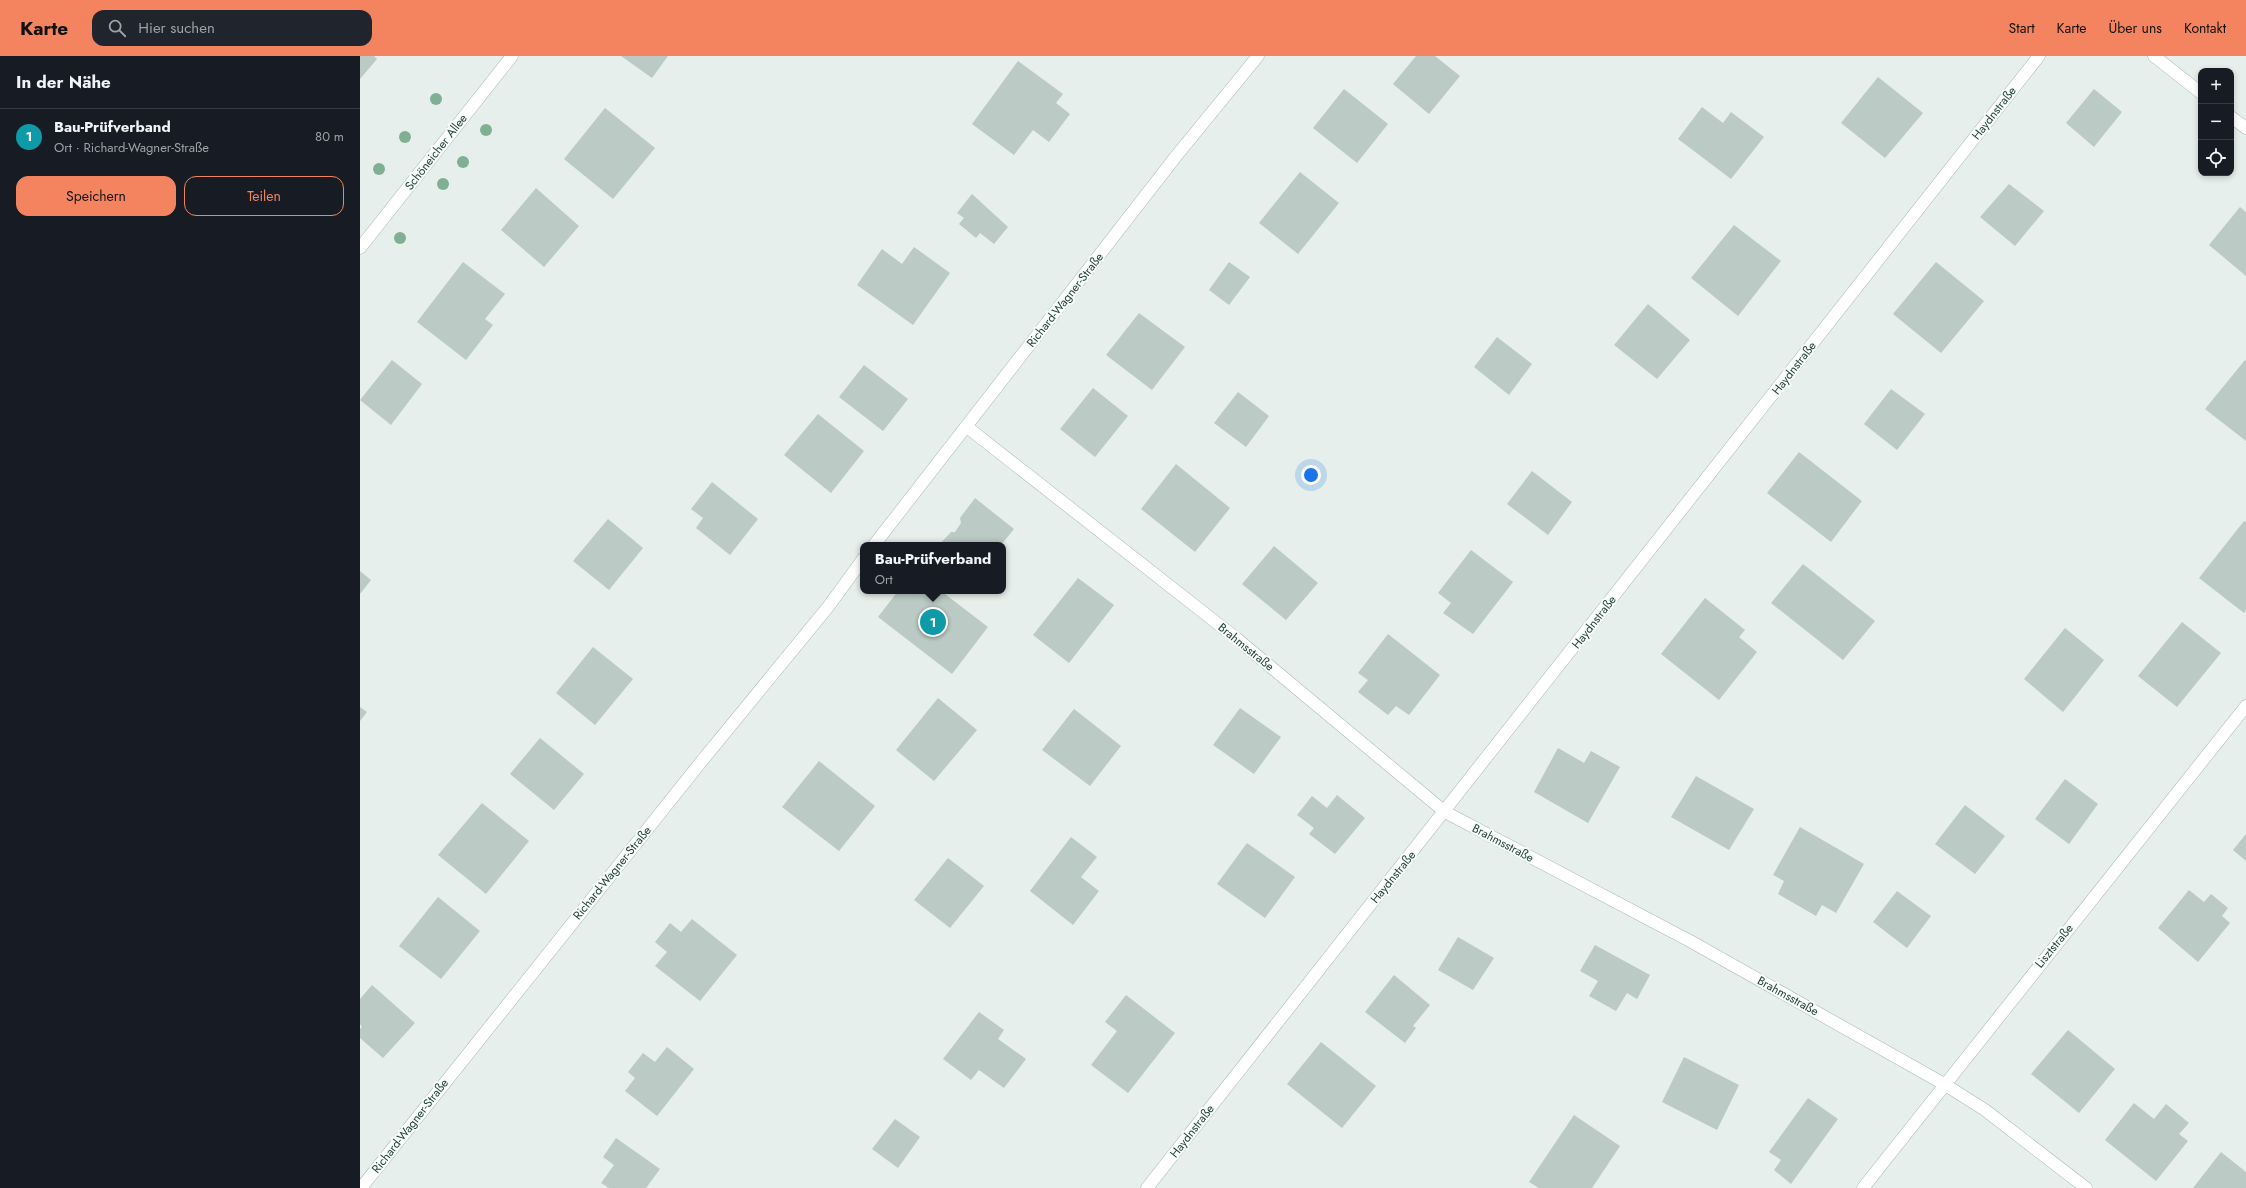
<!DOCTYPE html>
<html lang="de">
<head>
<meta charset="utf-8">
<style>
  :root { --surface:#171b24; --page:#20242c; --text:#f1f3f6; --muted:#9ea1a6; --line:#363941; --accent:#f4845f }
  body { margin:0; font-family:Jost,sans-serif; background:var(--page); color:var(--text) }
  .controls { position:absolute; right:12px; top:12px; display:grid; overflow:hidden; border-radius:8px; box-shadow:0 2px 6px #0003 }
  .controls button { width:36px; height:36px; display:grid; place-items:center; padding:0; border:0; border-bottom:1px solid var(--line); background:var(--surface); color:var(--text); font:20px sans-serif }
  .you { position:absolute; left:951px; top:419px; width:14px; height:14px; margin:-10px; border:3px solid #fff; border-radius:50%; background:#1a73e8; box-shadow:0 0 0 6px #1a73e833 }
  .badge { display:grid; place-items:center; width:26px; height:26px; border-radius:50%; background:var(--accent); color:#fff; font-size:13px; font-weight:700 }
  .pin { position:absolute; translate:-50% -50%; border:2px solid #fff; box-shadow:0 1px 4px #0006 }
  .popup { position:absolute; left:500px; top:486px; width:146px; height:52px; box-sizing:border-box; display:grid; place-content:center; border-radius:8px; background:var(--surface); filter:drop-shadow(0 1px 3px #0005); font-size:13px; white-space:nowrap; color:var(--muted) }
  .popup b { font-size:15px; color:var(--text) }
  .popup::after { content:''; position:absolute; left:50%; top:100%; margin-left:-8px; border:8px solid transparent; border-top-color:var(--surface) }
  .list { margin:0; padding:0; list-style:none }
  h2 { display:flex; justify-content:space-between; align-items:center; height:52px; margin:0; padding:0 16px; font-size:17px }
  h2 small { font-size:13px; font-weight:400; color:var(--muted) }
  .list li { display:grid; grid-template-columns:26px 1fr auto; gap:12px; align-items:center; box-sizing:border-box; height:56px; padding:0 16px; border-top:1px solid var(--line) }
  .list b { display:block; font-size:15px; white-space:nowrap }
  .list p { margin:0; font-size:13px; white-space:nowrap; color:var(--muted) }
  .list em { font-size:13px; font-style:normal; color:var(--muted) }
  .actions { display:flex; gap:8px; padding:12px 16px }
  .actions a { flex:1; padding:9px 0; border:1px solid var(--accent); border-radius:12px; text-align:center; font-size:14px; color:var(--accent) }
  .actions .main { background:var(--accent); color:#111 }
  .icon { flex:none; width:22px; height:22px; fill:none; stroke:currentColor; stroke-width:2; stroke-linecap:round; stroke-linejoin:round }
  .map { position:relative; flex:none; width:1886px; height:1132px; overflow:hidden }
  header { display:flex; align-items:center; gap:24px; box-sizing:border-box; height:56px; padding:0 20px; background:var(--accent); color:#111 }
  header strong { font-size:19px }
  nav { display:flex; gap:22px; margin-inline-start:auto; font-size:14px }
  .search { width:280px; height:36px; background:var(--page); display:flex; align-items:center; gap:10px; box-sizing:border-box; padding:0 14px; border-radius:12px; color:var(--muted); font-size:15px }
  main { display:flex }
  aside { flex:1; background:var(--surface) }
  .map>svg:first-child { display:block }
  .building { fill:#bbcac4 }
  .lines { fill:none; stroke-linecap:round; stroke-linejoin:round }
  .minor-casing { stroke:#a8b8b2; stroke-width:13 }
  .tertiary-casing { stroke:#a8b8b2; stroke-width:13 }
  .minor { stroke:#fff; stroke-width:12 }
  .tertiary { stroke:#fff; stroke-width:12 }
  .tree { fill:#80af93 }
  .labels { text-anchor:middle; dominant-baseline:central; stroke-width:4; stroke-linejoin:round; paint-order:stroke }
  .street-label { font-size:12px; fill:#24423a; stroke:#f7fbf9 }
</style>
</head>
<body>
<header>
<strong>Karte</strong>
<div class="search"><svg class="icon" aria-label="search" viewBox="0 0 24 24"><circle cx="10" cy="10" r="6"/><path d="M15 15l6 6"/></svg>Hier suchen</div>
<nav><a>Start</a><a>Karte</a><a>Über uns</a><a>Kontakt</a></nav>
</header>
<main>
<aside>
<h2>In der Nähe<small></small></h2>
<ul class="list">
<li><span class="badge" style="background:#0f9aa8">1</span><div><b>Bau-Prüfverband</b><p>Ort · Richard-Wagner-Straße</p></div><em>80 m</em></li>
</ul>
<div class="actions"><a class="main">Speichern</a><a>Teilen</a></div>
</aside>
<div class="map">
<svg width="1886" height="1132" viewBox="0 0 1886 1132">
  <rect width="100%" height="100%" fill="#e6efeb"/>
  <g class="building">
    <polygon points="0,0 14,0 17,3 0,23"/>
    <polygon points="261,0 308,0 292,22"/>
    <polygon points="1056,0 1075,0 1100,20 1069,58 1033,28"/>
    <polygon points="658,5 703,38 696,47 710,58 689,86 673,74 654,99 612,68"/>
    <polygon points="1518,21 1563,57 1525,102 1481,67"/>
    <polygon points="984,33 1028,68 997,107 953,72"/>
    <polygon points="1734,33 1762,56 1734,91 1706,67"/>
    <polygon points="1342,51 1363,67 1371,56 1404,81 1371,123 1318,83"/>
    <polygon points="245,52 295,92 253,143 204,103"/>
    <polygon points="940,116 979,147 938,198 899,167"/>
    <polygon points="1649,128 1684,155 1655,190 1620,161"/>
    <polygon points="176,132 219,170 184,211 141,174"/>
    <polygon points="612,138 648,171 634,188 620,177 616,182 599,168 604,162 597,157"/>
    <polygon points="1880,151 1886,156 1886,220 1849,189"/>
    <polygon points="1374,169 1421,205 1378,260 1331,222"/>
    <polygon points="554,191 590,217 553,269 497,229 522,193 542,208"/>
    <polygon points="103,206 145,238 125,263 133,269 106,304 57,266"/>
    <polygon points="869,206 890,221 869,249 849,234"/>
    <polygon points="1576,206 1624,245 1581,297 1533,258"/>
    <polygon points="1288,248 1330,284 1297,323 1254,289"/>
    <polygon points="779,257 825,291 792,334 746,299"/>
    <polygon points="1137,281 1172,308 1149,339 1114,311"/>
    <polygon points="32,304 62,328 31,369 0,344"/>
    <polygon points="1885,304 1886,305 1886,385 1845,353"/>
    <polygon points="504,309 548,343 523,375 479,341"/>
    <polygon points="733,332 768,360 735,401 700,373"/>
    <polygon points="1531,333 1565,358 1537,394 1504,368"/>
    <polygon points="878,336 909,360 886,391 854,367"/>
    <polygon points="458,358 504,395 471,437 424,399"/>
    <polygon points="1439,396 1502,445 1471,486 1407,437"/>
    <polygon points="816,408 870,452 835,496 781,453"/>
    <polygon points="1172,415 1212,446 1188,479 1147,448"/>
    <polygon points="352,426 398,463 370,499 336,472 343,462 331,453"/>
    <polygon points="615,442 654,473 641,489 579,489 591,476 595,476 601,467 600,462"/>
    <polygon points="248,463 283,492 249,534 213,505"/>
    <polygon points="1884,465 1886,466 1886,554 1884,557 1839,522"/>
    <polygon points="914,490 958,527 926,564 882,528"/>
    <polygon points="1111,494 1153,526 1113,578 1083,557 1091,547 1078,537"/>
    <polygon points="1443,508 1515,565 1483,604 1411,547"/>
    <polygon points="0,515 11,524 0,538"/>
    <polygon points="718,522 754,549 709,607 673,579"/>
    <polygon points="538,535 581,535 628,571 592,618 518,561"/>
    <polygon points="1345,542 1385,574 1379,581 1397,596 1359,644 1301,598"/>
    <polygon points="1822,566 1861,597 1817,651 1778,620"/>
    <polygon points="1705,572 1744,604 1703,656 1664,623"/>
    <polygon points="1028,578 1080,619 1049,659 1036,650 1028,659 998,636 1008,624 998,617"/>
    <polygon points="233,591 273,623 235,669 196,637"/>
    <polygon points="578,642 617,674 574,725 536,694"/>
    <polygon points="0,651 7,656 0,665"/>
    <polygon points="880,652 921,681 894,718 853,689"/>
    <polygon points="714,653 761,690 730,730 682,694"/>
    <polygon points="180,682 224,718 194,754 150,718"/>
    <polygon points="1198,692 1224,707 1231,695 1260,711 1228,767 1174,736"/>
    <polygon points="459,705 515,750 479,795 422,751"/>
    <polygon points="1336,720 1394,753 1369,794 1311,761"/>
    <polygon points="1705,723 1738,748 1709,788 1675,763"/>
    <polygon points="977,739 1005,762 975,798 949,778 954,772 937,759 952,740 967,752"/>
    <polygon points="122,747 169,785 126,838 78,799"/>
    <polygon points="1605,749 1645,780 1615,818 1575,788"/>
    <polygon points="1440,771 1504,808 1476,857 1462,849 1456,860 1418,838 1424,825 1413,819"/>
    <polygon points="1886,778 1886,805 1873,794"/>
    <polygon points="711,781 737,801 721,821 739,835 713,869 670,835"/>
    <polygon points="887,787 935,821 905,862 857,828"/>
    <polygon points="588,802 624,830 590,872 554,844"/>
    <polygon points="1829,834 1844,846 1851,838 1868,852 1862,860 1870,867 1838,906 1798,872"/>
    <polygon points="1537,835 1571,860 1547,892 1513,866"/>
    <polygon points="78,841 120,875 81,923 39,890"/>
    <polygon points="332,863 377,899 340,945 295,910 307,896 295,886 310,867 321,876"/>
    <polygon points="1098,881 1134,902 1113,934 1078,914"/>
    <polygon points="1235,889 1290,919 1277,943 1267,937 1256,955 1229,940 1238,925 1220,915"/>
    <polygon points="1034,919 1070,949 1053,970 1056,972 1045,987 1005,956"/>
    <polygon points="12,929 55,967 23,1002 0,982 0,973 2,971 0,968 0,943"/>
    <polygon points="766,939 815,977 768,1037 731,1009 757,975 745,966"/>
    <polygon points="619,956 644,974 638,983 666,1003 644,1032 619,1014 611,1024 583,1003"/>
    <polygon points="1708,974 1755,1013 1719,1057 1671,1018"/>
    <polygon points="961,986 1016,1030 982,1072 927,1028"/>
    <polygon points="307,991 334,1013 297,1060 265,1035 275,1022 268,1016 283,997 295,1006"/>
    <polygon points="1324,1001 1379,1029 1357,1074 1302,1046"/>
    <polygon points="1448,1042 1478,1063 1431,1128 1414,1114 1421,1104 1409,1096"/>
    <polygon points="1774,1047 1794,1063 1806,1048 1829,1067 1819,1078 1828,1085 1796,1125 1745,1084"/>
    <polygon points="1214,1059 1260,1090 1232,1132 1179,1132 1169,1126"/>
    <polygon points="535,1063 560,1081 538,1112 512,1093"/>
    <polygon points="256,1082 300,1113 286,1132 249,1132 241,1127 254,1109 243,1101"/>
    <polygon points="1861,1096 1886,1116 1886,1132 1833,1132"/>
  </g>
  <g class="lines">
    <defs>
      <g id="minor">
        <polyline points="1794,0 1841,37"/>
        <polyline points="1871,61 1886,72"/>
        <polyline points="607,371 876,582 1085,756 1330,885 1584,1028 1625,1054 1726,1132"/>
        <polyline points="514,489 817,99 898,0"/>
        <polyline points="1,1132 341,706 468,551 503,503"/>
        <polyline points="787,1132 1679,0"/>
        <polyline points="1503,1132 1886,650"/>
      </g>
      <polyline id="tertiary" points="0,192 152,0"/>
    </defs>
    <use href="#minor" class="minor-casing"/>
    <use href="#tertiary" class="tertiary-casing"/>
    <use href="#minor" class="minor"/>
    <use href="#tertiary" class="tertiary"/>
  </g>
  <g class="tree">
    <circle cx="76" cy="43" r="6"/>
    <circle cx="126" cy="74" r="6"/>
    <circle cx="45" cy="81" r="6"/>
    <circle cx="103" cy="106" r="6"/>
    <circle cx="19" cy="113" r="6"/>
    <circle cx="83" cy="128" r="6"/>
    <circle cx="40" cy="182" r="6"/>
  </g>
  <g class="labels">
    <g class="street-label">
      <text transform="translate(1634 57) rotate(-52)">Haydnstraße</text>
      <text transform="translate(76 96) rotate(-52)">Schöneicher Allee</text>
      <text transform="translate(705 244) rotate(-52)">Richard-Wagner-Straße</text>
      <text transform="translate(1434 312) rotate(-52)">Haydnstraße</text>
      <text transform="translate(1234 566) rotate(-52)">Haydnstraße</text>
      <text transform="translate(886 591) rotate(39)">Brahmsstraße</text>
      <text transform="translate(1143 787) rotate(28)">Brahmsstraße</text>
      <text transform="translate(252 817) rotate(-51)">Richard-Wagner-Straße</text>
      <text transform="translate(1033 821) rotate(-51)">Haydnstraße</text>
      <text transform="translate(1694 890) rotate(-51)">Lisztstraße</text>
      <text transform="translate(1428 940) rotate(29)">Brahmsstraße</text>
      <text transform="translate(50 1070) rotate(-52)">Richard-Wagner-Straße</text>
      <text transform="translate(832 1075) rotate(-52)">Haydnstraße</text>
    </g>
  </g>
</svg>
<div class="controls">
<button>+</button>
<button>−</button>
<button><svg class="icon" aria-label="locate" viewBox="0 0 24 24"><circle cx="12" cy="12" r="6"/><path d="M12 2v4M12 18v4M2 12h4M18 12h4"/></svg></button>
</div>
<div class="you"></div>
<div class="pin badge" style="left:573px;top:566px;background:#0f9aa8">1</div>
<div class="popup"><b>Bau-Prüfverband</b>Ort</div>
</div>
</main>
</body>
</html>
